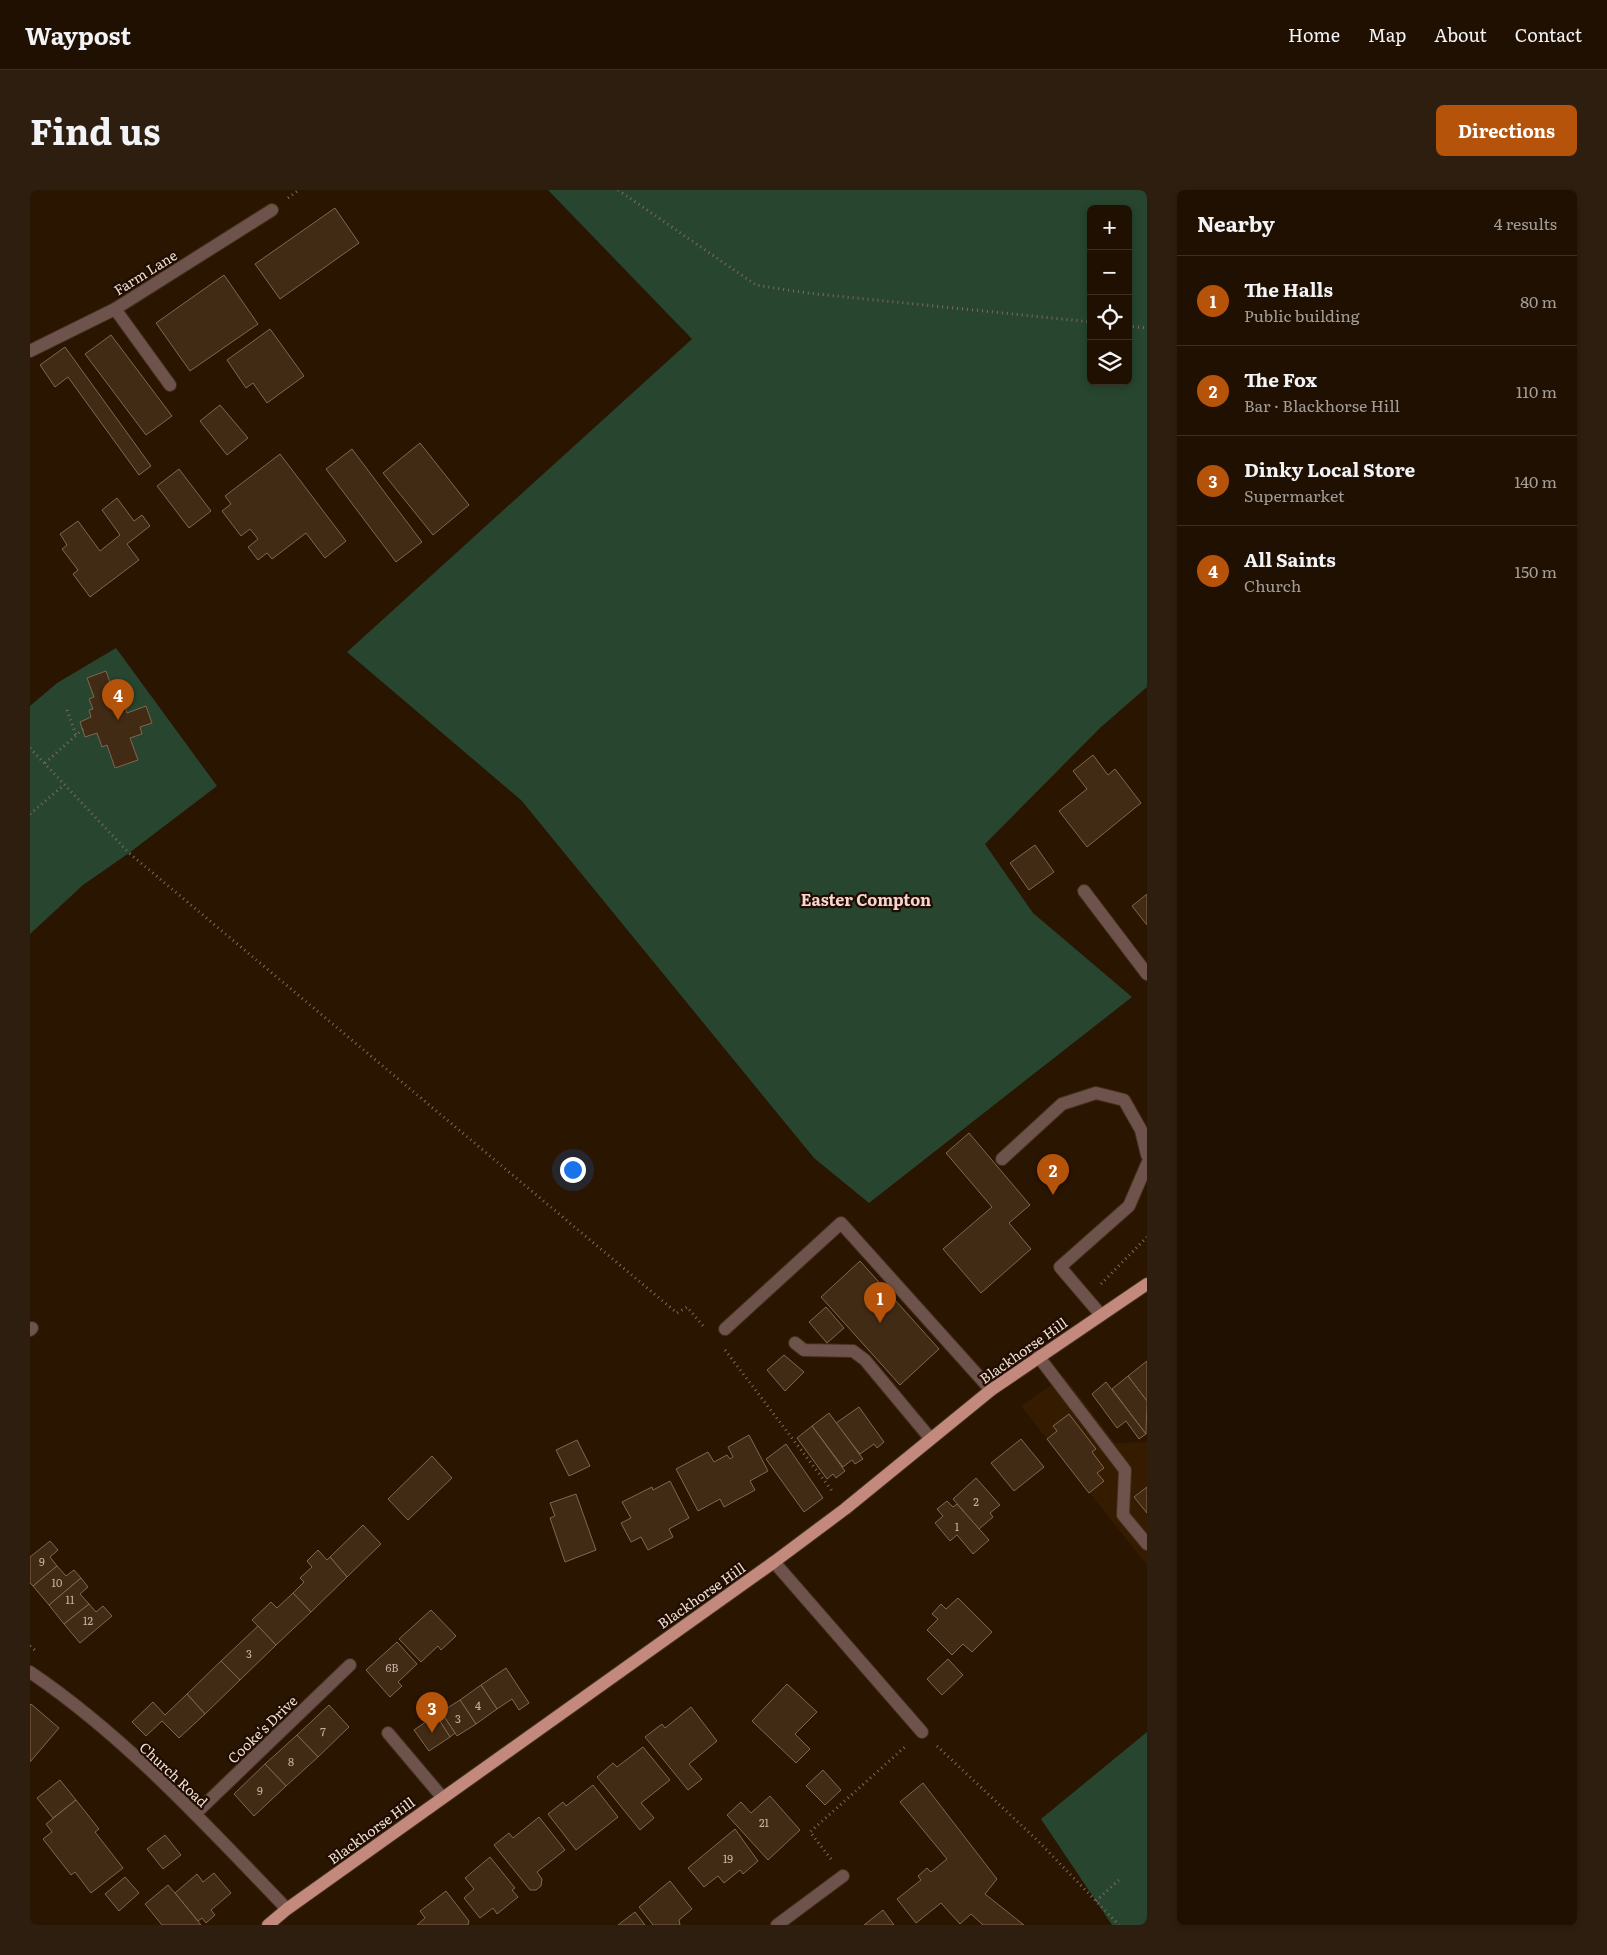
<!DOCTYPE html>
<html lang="en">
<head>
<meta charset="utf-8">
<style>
  :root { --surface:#201001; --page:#2d1e10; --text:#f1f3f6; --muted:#a29d99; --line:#3d3023; --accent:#b45309 }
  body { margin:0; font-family:Literata,serif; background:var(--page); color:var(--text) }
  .controls { position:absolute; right:15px; top:15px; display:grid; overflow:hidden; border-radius:8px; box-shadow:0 2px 8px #0003 }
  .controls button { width:45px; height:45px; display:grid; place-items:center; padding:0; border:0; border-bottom:1px solid var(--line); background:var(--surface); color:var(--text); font:25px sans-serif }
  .you { position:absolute; left:542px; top:979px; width:18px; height:18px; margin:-12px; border:4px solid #fff; border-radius:50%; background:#1a73e8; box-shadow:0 0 0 8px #1a73e833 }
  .badge { display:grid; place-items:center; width:32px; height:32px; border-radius:50%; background:var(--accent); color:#fff; font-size:16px; font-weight:700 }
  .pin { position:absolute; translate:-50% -41px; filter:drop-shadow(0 1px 2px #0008) }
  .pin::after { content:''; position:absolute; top:26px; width:18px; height:15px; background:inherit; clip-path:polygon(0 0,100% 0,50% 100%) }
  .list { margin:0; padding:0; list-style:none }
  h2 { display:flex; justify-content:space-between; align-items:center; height:65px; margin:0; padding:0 20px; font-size:21px }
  h2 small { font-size:16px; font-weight:400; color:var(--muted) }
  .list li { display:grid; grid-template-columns:32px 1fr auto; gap:15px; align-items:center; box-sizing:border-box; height:90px; padding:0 20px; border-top:1px solid var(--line) }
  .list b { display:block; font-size:19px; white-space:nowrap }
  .list p { margin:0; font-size:16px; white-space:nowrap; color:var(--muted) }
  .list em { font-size:16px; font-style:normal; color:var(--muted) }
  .icon { flex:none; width:28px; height:28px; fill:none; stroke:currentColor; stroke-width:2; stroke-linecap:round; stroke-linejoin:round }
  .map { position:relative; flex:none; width:1117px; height:1735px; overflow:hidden; border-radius:8px }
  header { display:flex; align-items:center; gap:30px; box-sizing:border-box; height:70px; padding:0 25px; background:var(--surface); border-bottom:1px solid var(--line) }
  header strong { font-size:24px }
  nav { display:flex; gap:28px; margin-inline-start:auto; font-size:18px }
  .intro { display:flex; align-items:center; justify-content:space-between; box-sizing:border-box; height:120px; padding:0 30px }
  h1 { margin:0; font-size:35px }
  .button { padding:12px 22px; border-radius:8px; background:var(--accent); color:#fff; font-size:18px; font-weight:700 }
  main { display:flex; gap:30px; padding:0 30px }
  aside { flex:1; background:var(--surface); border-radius:8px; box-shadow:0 2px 8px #0003 }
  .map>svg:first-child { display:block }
  .built { fill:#351b00 }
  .green { fill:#27452f; fill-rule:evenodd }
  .building { fill:#422b15; stroke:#81674f }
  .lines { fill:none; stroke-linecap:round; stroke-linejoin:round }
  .minor-casing { stroke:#45311e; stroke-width:14 }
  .major-casing { stroke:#45311e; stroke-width:14 }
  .path { stroke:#7e6b5a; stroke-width:3; stroke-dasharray:1 4; stroke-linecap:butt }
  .minor { stroke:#6e524c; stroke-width:12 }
  .major { stroke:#c3897d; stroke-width:12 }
  .labels { text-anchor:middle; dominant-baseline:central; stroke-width:4.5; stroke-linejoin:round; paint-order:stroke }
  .number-label { font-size:11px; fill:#c3b2a3 }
  .street-label { font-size:14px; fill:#eedfd2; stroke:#200c00 }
  .quarter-label { font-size:16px; font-weight:bold; fill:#f8d5d0; stroke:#200c00 }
</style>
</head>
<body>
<header>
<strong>Waypost</strong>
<nav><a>Home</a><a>Map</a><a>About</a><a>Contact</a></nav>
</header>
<div class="intro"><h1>Find us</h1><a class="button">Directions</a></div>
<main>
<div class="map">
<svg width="1117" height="1735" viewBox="0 0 1117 1735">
  <rect width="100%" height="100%" fill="#2a1501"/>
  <polygon class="built" points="1034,1186 1085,1253 1117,1252 1117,1375 991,1216"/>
  <g class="green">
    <path d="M 518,0 L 1117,0 L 1117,497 L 1070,538 L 955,654 L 1003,723 L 1102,807 L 839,1013 L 784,968 L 491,610 L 317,462 L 662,149 ZM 1061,19 L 1098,19 L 1098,191 L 1061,191 Z"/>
    <polygon points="86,458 187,596 99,663 53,695 0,744 0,516 27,493"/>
    <polygon points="1117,1542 1117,1735 1082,1735 1011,1629"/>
  </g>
  <g class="building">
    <polygon points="305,18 329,53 250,109 225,74"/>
    <polygon points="194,85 228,134 160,181 126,133"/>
    <polygon points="240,139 274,186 237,213 223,193 216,198 197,170"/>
    <polygon points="81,145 142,226 116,245 55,164"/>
    <polygon points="35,157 121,276 109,285 38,187 25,197 10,175"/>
    <polygon points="190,215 218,248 197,265 170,231"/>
    <polygon points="390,253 439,315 403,345 353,283"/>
    <polygon points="322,259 392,352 366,372 296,279"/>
    <polygon points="250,264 316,351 295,368 276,343 242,369 237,363 228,370 218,357 228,349 220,339 211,346 192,321 201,314 195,306"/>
    <polygon points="149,279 181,321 159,338 127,296"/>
    <polygon points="87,308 104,331 112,325 120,336 97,354 109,370 60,407 43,384 48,380 32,359 37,355 30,344 48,331 70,361 90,345 72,320"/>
    <polygon points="76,481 85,507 91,505 97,523 116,516 122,533 110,537 112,544 100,548 108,570 85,578 77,555 72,557 67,543 55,547 50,532 61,527 59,520 63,519 59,509 64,507 57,488"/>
    <polygon points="1063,565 1078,585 1085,579 1111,613 1057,657 1029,621 1057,599 1043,581"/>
    <polygon points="1005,655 1024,682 999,700 980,673"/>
    <polygon points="1117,704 1117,735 1102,716"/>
    <polygon points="939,943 1000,1015 979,1033 1001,1059 951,1103 913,1059 962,1017 916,963"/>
    <polygon points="830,1071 909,1159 870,1195 791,1107"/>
    <polygon points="796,1117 814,1138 797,1153 779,1132"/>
    <polygon points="754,1165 774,1182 755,1201 737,1180"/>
    <polygon points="1117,1171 1117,1211 1098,1186"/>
    <polygon points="1098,1186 1117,1211 1116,1244 1082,1199"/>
    <polygon points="1076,1192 1116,1244 1109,1249 1096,1231 1087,1238 1062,1204"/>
    <polygon points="829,1217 854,1252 847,1258 844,1254 830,1264 806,1233"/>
    <polygon points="799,1223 833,1269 825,1274 822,1270 813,1277 782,1236"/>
    <polygon points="1039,1224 1066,1259 1062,1262 1074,1278 1067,1283 1074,1291 1059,1303 1017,1249 1027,1241 1023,1236"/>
    <polygon points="782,1236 815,1281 806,1288 803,1284 797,1289 767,1248"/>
    <polygon points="719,1245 738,1281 720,1291 725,1300 694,1317 690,1309 668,1321 646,1279 678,1262 684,1272 697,1265 700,1269 703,1267 698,1257"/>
    <polygon points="991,1249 1014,1277 984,1301 961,1273"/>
    <polygon points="547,1250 560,1276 539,1286 526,1260"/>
    <polygon points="756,1254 793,1308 774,1322 736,1269"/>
    <polygon points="402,1266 422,1288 378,1330 358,1309"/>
    <polygon points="946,1288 970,1315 960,1323 963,1327 949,1339 923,1309"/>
    <polygon points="640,1291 659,1328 639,1339 643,1347 618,1360 611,1347 601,1352 591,1333 601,1328 592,1312 622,1297 623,1300"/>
    <polygon points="1117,1297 1117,1323 1104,1307"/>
    <polygon points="546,1304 566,1360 535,1372 520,1328 525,1326 520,1313"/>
    <polygon points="917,1311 923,1317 927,1314 959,1350 943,1364 927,1345 920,1351 905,1333 913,1326 907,1319"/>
    <polygon points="333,1335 351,1354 317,1387 300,1367"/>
    <polygon points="20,1351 28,1360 20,1367 27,1376 3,1396 0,1393 0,1367"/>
    <polygon points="288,1360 297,1370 300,1367 317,1387 281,1422 263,1403 274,1392 270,1388 282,1377 277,1371"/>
    <polygon points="27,1376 36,1386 44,1380 51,1388 19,1415 3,1396"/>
    <polygon points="51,1388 58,1397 50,1404 59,1414 34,1434 19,1415"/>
    <polygon points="263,1403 281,1422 246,1455 222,1430 241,1412 247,1418"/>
    <polygon points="928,1408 962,1442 942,1462 933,1454 922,1465 897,1440 908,1429 902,1424 911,1414 916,1419"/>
    <polygon points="59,1414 66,1422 73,1416 82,1426 50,1453 34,1434"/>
    <polygon points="401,1420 426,1446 411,1460 408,1456 391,1472 369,1449"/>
    <polygon points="228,1436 246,1455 210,1490 191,1471"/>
    <polygon points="367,1452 387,1474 368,1492 372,1496 360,1507 336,1480"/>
    <polygon points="918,1469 933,1485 912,1505 897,1489"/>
    <polygon points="191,1471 210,1490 175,1524 157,1504"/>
    <polygon points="476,1478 499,1513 489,1520 482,1509 467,1519 451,1495"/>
    <polygon points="757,1494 787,1522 765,1544 780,1559 766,1573 722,1531"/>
    <polygon points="451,1495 467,1519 446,1534 430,1510"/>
    <polygon points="157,1504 175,1524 149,1548 132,1531 116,1546 102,1532 123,1512 135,1525"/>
    <polygon points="430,1510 446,1534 427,1546 411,1522"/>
    <polygon points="1,1514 29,1538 0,1572 0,1515"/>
    <polygon points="299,1515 319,1537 288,1567 267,1545"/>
    <polygon points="661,1517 687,1551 659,1574 672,1589 658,1600 615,1547 632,1534 635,1538"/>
    <polygon points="411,1522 425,1543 420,1547 406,1525"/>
    <polygon points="406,1525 420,1547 399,1561 384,1540"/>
    <polygon points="267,1545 288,1567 256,1596 235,1574"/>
    <polygon points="613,1557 640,1590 611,1613 624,1628 610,1640 567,1587 583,1573 587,1577"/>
    <polygon points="235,1574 256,1596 224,1626 204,1604"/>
    <polygon points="793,1580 811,1600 795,1615 776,1596"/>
    <polygon points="30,1590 46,1610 23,1628 7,1608"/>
    <polygon points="893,1593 967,1689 955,1704 994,1735 953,1735 941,1724 930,1734 911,1713 886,1733 867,1709 891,1690 888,1686 897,1678 901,1682 917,1669 870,1612"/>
    <polygon points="563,1595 588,1627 546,1660 518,1624 533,1612 536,1616"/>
    <polygon points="740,1606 770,1640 738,1670 697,1625 711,1612 721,1623"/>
    <polygon points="46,1610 69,1639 65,1642 93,1678 61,1703 45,1682 41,1685 13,1649 22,1642 16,1634"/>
    <polygon points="509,1627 535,1660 507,1682 512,1689 511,1696 506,1700 500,1700 464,1655 479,1643 483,1648"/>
    <polygon points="705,1639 728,1671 713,1684 710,1680 694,1693 688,1686 674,1697 658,1678"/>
    <polygon points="135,1645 151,1665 133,1679 117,1659"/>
    <polygon points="460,1667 485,1698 482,1700 488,1707 467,1724 463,1718 450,1728 434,1708 444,1699 435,1688"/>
    <polygon points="184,1683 201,1703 181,1720 185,1725 176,1733 172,1728 168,1731 145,1703 167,1684 173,1692"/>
    <polygon points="95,1687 109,1703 89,1721 75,1704"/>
    <polygon points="640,1691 662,1719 649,1730 650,1735 623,1735 609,1717"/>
    <polygon points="138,1695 145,1703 171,1735 132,1735 115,1714"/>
    <polygon points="416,1701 439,1731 438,1735 387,1735 395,1728 390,1721"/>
    <polygon points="853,1720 864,1735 834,1735"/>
    <polygon points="605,1722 615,1735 588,1735"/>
  </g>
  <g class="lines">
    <defs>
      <g id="minor">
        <polyline points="85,119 140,195"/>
        <polyline points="0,161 85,119 242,20"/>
        <polyline points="1054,701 1117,784"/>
        <polyline points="972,969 1032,914 1066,903 1094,910 1111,940 1117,965"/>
        <polyline points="1071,1125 1030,1077 1099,1016 1117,974"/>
        <polyline points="695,1139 811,1033 961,1200"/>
        <polyline points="0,1140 2,1138"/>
        <polyline points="765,1153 774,1160 823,1161 835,1170 900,1248"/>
        <polyline points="1008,1166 1095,1280 1093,1325 1117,1354"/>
        <polyline points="744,1372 892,1542"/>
        <path d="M 0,1482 C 96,1547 176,1635 257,1719"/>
        <polyline points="358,1543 412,1607"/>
        <polyline points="165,1624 320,1475"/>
        <polyline points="747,1735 813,1686"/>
      </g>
      <polyline id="major" points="238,1735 257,1719 744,1372 815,1319 961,1200 1117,1094"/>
    </defs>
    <use href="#minor" class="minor-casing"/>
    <use href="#major" class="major-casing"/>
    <g class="path">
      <polyline points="588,0 726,95 777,103 1061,132"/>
      <polyline points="258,8 269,0"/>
      <polyline points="1098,136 1117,138"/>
      <polyline points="37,520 46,545"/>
      <polyline points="0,558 99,663 647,1123 657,1117 674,1137"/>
      <polyline points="15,573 53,539"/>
      <polyline points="0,624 34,595"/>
      <polyline points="1071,1094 1117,1047"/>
      <polyline points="695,1160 803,1302"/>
      <polyline points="0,1456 7,1462"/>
      <polyline points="907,1556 1008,1651 1089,1735"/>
      <polyline points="801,1669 780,1642 876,1556"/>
      <polyline points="1066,1711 1090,1689"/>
    </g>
    <use href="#minor" class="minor"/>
    <use href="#major" class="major"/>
  </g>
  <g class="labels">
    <g class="number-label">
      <text x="946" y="1311">2</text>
      <text x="927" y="1336">1</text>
      <text x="12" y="1371">9</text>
      <text x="27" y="1392">10</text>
      <text x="40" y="1409">11</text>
      <text x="58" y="1430">12</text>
      <text x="219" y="1463">3</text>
      <text x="362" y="1477">6B</text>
      <text x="448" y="1515">4</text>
      <text x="428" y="1528">3</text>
      <text x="293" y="1541">7</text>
      <text x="261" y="1571">8</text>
      <text x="230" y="1600">9</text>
      <text x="734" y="1632">21</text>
      <text x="698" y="1668">19</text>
    </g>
    <g class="street-label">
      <text transform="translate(115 82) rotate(-32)">Farm Lane</text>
      <text transform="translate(993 1160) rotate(-35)">Blackhorse Hill</text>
      <text transform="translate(671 1405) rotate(-35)">Blackhorse Hill</text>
      <text transform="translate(232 1539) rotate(-44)">Cooke's Drive</text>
      <text transform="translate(144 1584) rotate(43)">Church Road</text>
      <text transform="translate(341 1640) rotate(-36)">Blackhorse Hill</text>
    </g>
    <g class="quarter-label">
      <text x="836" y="709">Easter Compton</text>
    </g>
  </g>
</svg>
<div class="controls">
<button>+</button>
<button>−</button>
<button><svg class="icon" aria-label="locate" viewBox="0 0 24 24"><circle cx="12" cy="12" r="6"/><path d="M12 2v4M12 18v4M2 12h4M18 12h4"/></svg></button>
<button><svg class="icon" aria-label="layers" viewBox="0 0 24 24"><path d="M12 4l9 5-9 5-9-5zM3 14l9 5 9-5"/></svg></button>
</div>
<div class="you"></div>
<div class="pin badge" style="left:850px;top:1133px">1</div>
<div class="pin badge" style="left:1023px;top:1005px">2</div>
<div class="pin badge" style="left:402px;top:1543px">3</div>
<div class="pin badge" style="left:88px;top:530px">4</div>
</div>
<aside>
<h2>Nearby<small>4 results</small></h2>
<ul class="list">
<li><span class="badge">1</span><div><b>The Halls</b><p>Public building</p></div><em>80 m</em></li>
<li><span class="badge">2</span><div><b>The Fox</b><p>Bar · Blackhorse Hill</p></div><em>110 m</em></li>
<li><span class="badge">3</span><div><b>Dinky Local Store</b><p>Supermarket</p></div><em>140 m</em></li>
<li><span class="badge">4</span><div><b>All Saints</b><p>Church</p></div><em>150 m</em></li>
</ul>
</aside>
</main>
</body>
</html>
